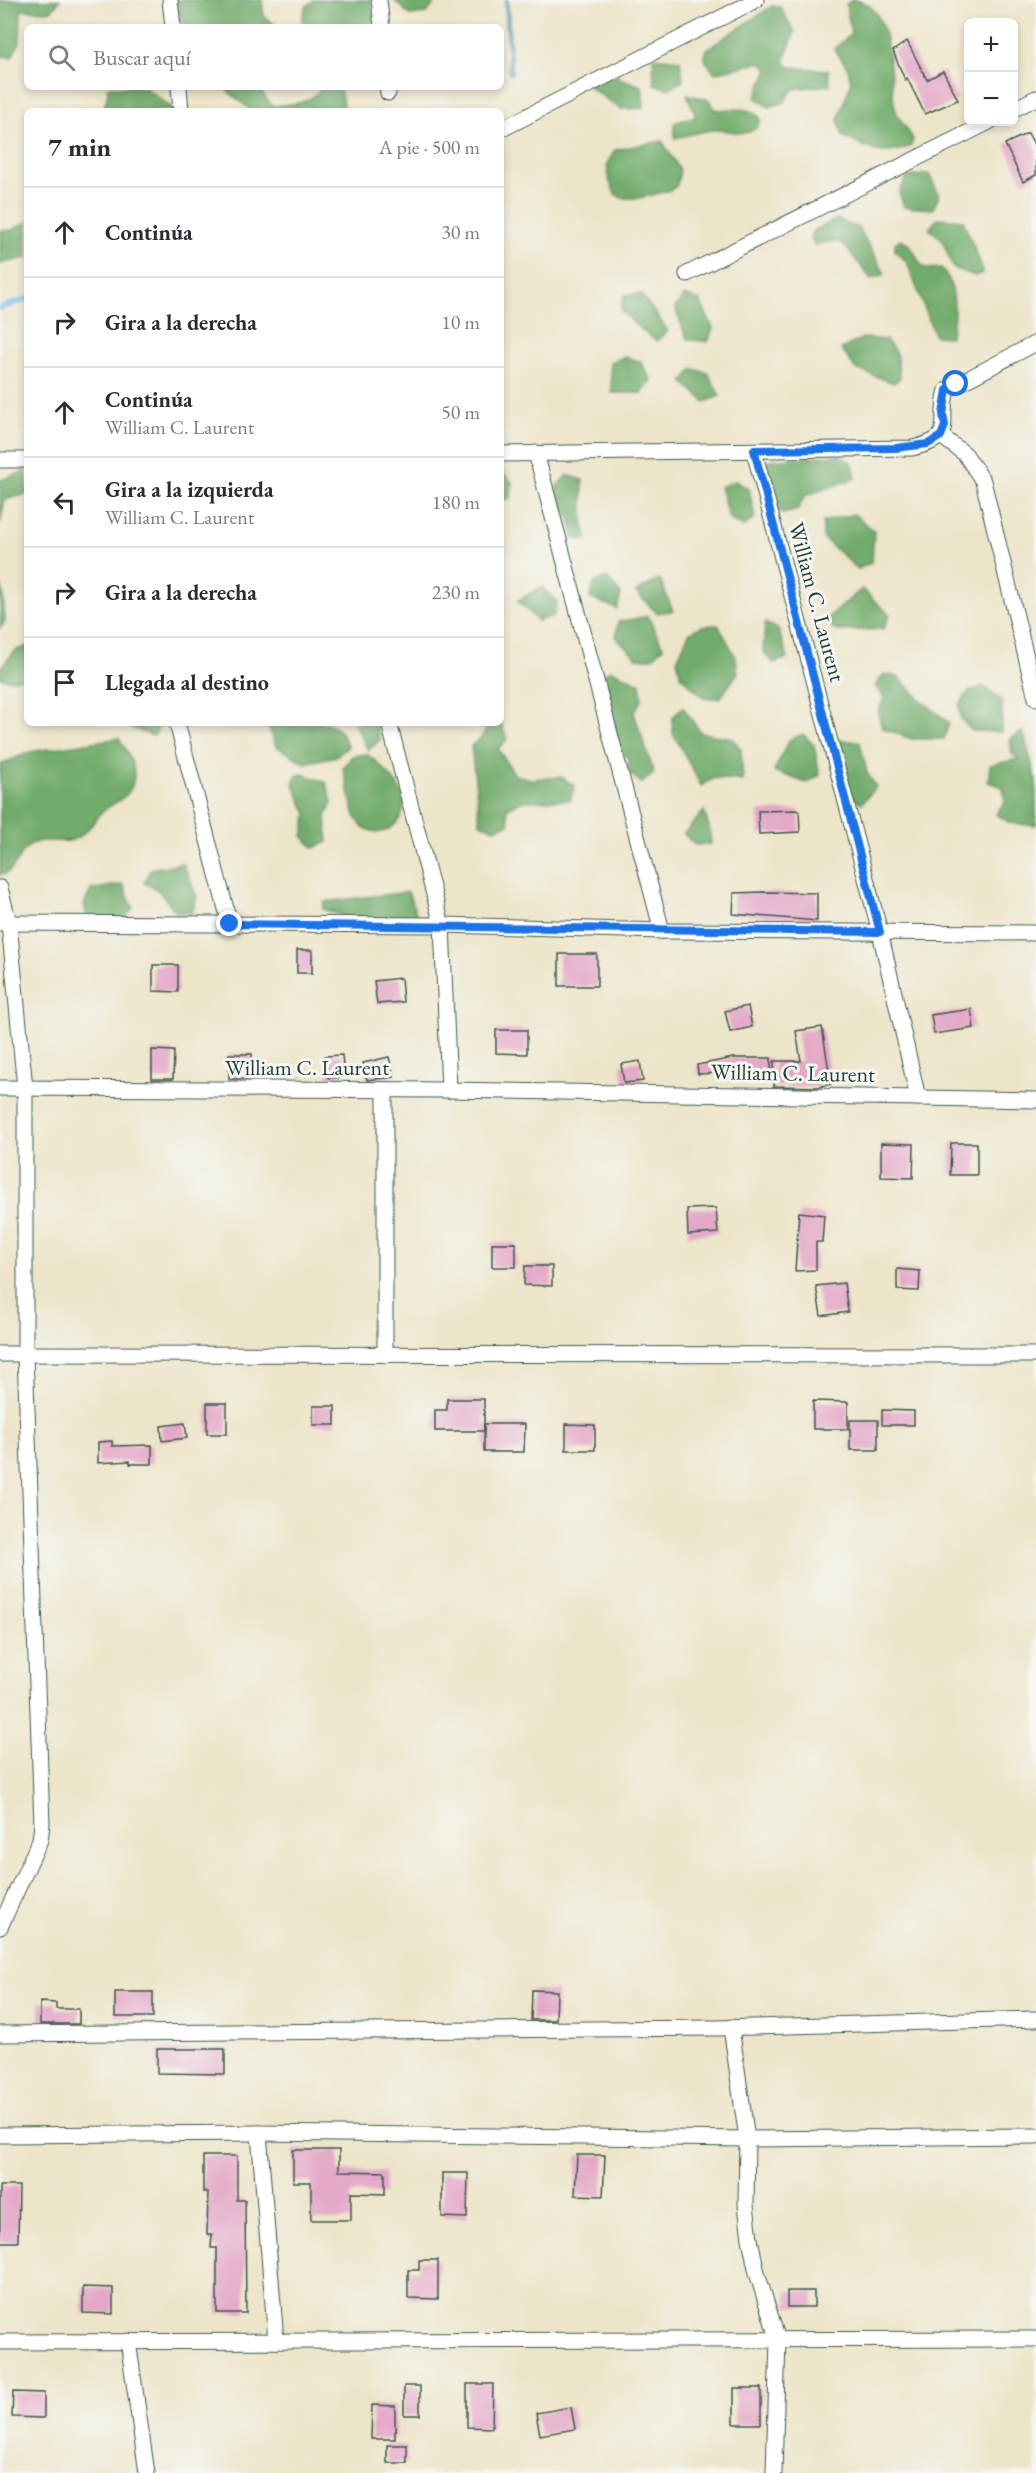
<!DOCTYPE html>
<html lang="es">
<head>
<meta charset="utf-8">
<style>
  :root { --surface:#fff; --page:#f7f7f7; --text:#2b2b33; --muted:#7c7c81; --line:#e1e1e2 }
  body { margin:0; font-family:"EB Garamond",serif; background:var(--page); color:var(--text) }
  .controls { position:absolute; right:18px; top:18px; display:grid; overflow:hidden; border-radius:9px; box-shadow:0 3px 9px #0003 }
  .controls button { width:54px; height:54px; display:grid; place-items:center; padding:0; border:0; border-bottom:2px solid var(--line); background:var(--surface); color:var(--text); font:30px sans-serif }
  .stop { position:absolute; width:18px; height:18px; margin:-14px; border:4px solid #1a73e8; border-radius:50%; background:#fff }
  .stop.end { background:#1a73e8; border-color:#fff; box-shadow:0 2px 6px #0008 }
  .list { margin:0; padding:0; list-style:none }
  h2 { display:flex; justify-content:space-between; align-items:center; height:78px; margin:0; padding:0 24px; font-size:26px }
  h2 small { font-size:20px; font-weight:400; color:var(--muted) }
  .list li { display:grid; grid-template-columns:39px 1fr auto; gap:18px; align-items:center; box-sizing:border-box; height:90px; padding:0 24px; border-top:2px solid var(--line) }
  .list b { display:block; font-size:22px; white-space:nowrap }
  .list p { margin:0; font-size:20px; white-space:nowrap; color:var(--muted) }
  .list em { font-size:20px; font-style:normal; color:var(--muted) }
  .icon { flex:none; width:33px; height:33px; fill:none; stroke:currentColor; stroke-width:2; stroke-linecap:round; stroke-linejoin:round }
  .map { position:relative; flex:none; width:1036px; height:2473px; overflow:hidden }
  .search { position:absolute; background:var(--surface); box-shadow:0 3px 9px #0003; left:24px; top:24px; width:480px; height:66px; display:flex; align-items:center; gap:15px; box-sizing:border-box; padding:0 21px; border-radius:9px; color:var(--muted); font-size:22px }
  .panel { position:absolute; background:var(--surface); box-shadow:0 3px 9px #0003; left:24px; top:108px; width:480px; height:618px; border-radius:9px }
  .map>svg:first-child { display:block }
  .forest { fill:#72ac6c; stroke:#487450; stroke-width:1.5 }
  .water { fill:#72bceb; stroke:#487c90; stroke-width:1.5 }
  .lines { fill:none; stroke-linecap:round; stroke-linejoin:round }
  .stream { stroke:#72bceb; stroke-width:6 }
  .building { fill:#e4a8c8 }
  .street-casing { stroke:#3e564a; stroke-width:17 }
  .street { stroke:#fff; stroke-width:15 }
  .route { stroke:#1a73e8; stroke-width:8 }
  .labels { text-anchor:middle; dominant-baseline:central; stroke-width:6; stroke-linejoin:round; paint-order:stroke }
  .street-label { font-size:22px; fill:#1f3d34; stroke:#f6f6f2 }
</style>
</head>
<body>
<div class="map">
<svg width="1036" height="2473" viewBox="0 0 1036 2473">
  <rect width="100%" height="100%" fill="#f6f6f2"/>
  <filter id="ink" filterUnits="userSpaceOnUse"><feTurbulence type="fractalNoise" baseFrequency=".0167" numOctaves="2"/><feDisplacementMap in="SourceGraphic" scale="12" xChannelSelector="R" yChannelSelector="G"/><feConvolveMatrix kernelMatrix="1 2 1 2 8 2 1 2 1" color-interpolation-filters="sRGB"/></filter>
  <filter id="wash" filterUnits="userSpaceOnUse"><feTurbulence type="fractalNoise" baseFrequency=".008" numOctaves="4" result="noise"/><feDisplacementMap in="SourceGraphic" scale="24" xChannelSelector="R" yChannelSelector="G"/><feGaussianBlur stdDeviation="1.35" result="paint"/><feColorMatrix in="noise" values="0 0 0 0 0 0 0 0 0 0 0 0 0 0 0 0 0 1.4 0 .05"/><feComposite in="paint" operator="in"/></filter>
  <g filter="url(#wash)">
    <rect width="100%" height="100%" fill="#ede5c9"/>
    <g class="forest">
      <polygon points="0,0 60,0 51,11 21,10 20,42 12,57 0,56"/>
      <polygon points="175,0 262,0 264,16 278,27 183,27"/>
      <polygon points="314,0 371,0 373,18 368,27 329,27 302,22 305,8"/>
      <polygon points="394,0 437,0 427,13 410,15"/>
      <path d="M 852,0 C 896,0 887,83 896,111 C 900,121 908,130 913,139 L 911,146 C 882,158 869,150 843,136 L 838,120 L 851,83 L 848,68 L 834,49 L 851,34 L 846,4 Z"/>
      <polygon points="772,6 780,7 795,32 784,61 790,67 828,70 830,85 793,89 784,102 769,107 756,98 768,69 761,62 715,73 704,59 706,50"/>
      <polygon points="653,57 680,60 683,81 668,89 654,84"/>
      <polygon points="595,65 611,65 619,78 642,86 644,108 621,109 589,87 586,79"/>
      <polygon points="107,87 144,87 176,111 103,111 108,93"/>
      <path d="M 223,87 L 257,87 L 272,106 C 291,104 311,105 322,87 L 340,87 L 344,111 L 252,111 Z"/>
      <path d="M 687,94 L 709,100 L 716,110 C 732,110 750,105 761,119 C 753,143 730,128 712,130 C 700,131 687,136 675,138 L 674,123 L 696,116 Z"/>
      <polygon points="662,141 680,170 677,185 671,190 640,198 622,198 615,194 609,180 607,164 615,150"/>
      <polygon points="929,174 939,195 933,209 904,207 899,193 907,177"/>
      <polygon points="938,218 963,220 981,265 982,273 975,276 953,268 942,239 929,229"/>
      <path d="M 837,219 L 859,228 L 885,274 L 871,279 C 865,272 845,243 839,242 C 832,240 822,243 814,245 L 810,237 L 815,230 Z"/>
      <polygon points="27,222 27,258 0,264 0,231 12,230"/>
      <path d="M 901,239 C 919,249 913,260 926,269 L 941,268 C 957,284 956,317 950,337 L 935,336 L 907,262 L 895,251 L 895,243 Z"/>
      <polygon points="641,294 668,331 656,341 633,323 621,310 624,295"/>
      <polygon points="685,295 700,301 713,328 708,342 687,339 675,308"/>
      <polygon points="863,338 886,340 896,353 900,378 894,383 856,369 841,349"/>
      <polygon points="624,357 640,361 652,381 641,393 612,393 610,362"/>
      <polygon points="693,369 708,373 720,396 705,402 683,382"/>
      <polygon points="840,455 853,464 856,478 805,496 797,510 783,514 770,505 757,476 769,460"/>
      <polygon points="27,471 27,494 5,500 0,524 0,480"/>
      <polygon points="501,471 512,482 511,498 501,500"/>
      <polygon points="567,475 583,480 583,521 588,539 573,539 571,520 554,501 557,486"/>
      <polygon points="735,481 749,489 755,518 743,527 729,519 720,487"/>
      <polygon points="854,514 874,531 872,562 858,569 823,538 823,522"/>
      <polygon points="607,578 621,594 617,609 590,598 594,583"/>
      <polygon points="660,579 673,611 657,613 636,592"/>
      <polygon points="0,585 3,591 5,622 0,628"/>
      <polygon points="541,587 557,601 554,616 538,621 518,601"/>
      <polygon points="862,589 890,615 883,629 836,631 825,620"/>
      <polygon points="648,616 663,647 652,658 637,658 616,637 618,622"/>
      <polygon points="765,623 778,629 788,658 773,663 763,651"/>
      <polygon points="718,625 736,657 738,673 720,698 704,698 681,676 677,660 689,633 702,626"/>
      <polygon points="27,646 27,677 9,680 0,677 0,668 15,651"/>
      <polygon points="611,670 640,683 642,699 634,713 654,773 642,783 629,773 628,758 606,736 598,677"/>
      <polygon points="884,674 898,677 921,700 949,723 944,739 912,739 882,728 878,712 884,698 875,686"/>
      <polygon points="983,686 1002,701 1002,732 972,731 961,719 959,705 968,692"/>
      <polygon points="683,707 701,733 732,738 741,749 743,781 714,778 701,786 673,733 672,718"/>
      <polygon points="125,723 161,723 154,736 126,726"/>
      <polygon points="267,723 327,723 341,732 348,747 336,756 305,763 276,746"/>
      <polygon points="354,723 375,723 380,740 368,750"/>
      <polygon points="489,723 501,723 507,739 498,749 515,775 531,779 561,777 575,786 570,800 523,801 507,808 509,824 494,829 480,823 471,746 482,737"/>
      <polygon points="1023,731 1036,780 1036,826 1010,823 996,814 1005,802 1003,787 988,782 990,765 1019,759 1012,754 1010,739"/>
      <polygon points="803,734 814,745 820,775 806,783 774,771 789,740"/>
      <path d="M 119,738 C 129,755 142,773 128,793 C 121,801 109,805 102,812 C 92,823 87,835 72,840 C 61,844 47,838 36,842 C 18,848 18,873 0,875 L 0,765 L 29,752 Z"/>
      <polygon points="830,739 860,742 867,773 876,787 862,803 848,795"/>
      <path d="M 367,754 C 378,762 398,782 403,796 C 408,812 396,829 381,832 C 376,833 369,830 363,828 L 355,816 L 343,769 L 352,756 Z"/>
      <polygon points="303,774 326,782 332,802 326,817 328,842 314,848 303,836 307,814 293,783 296,776"/>
      <polygon points="704,811 709,827 711,844 695,845 684,834"/>
      <polygon points="183,863 197,897 192,913 177,913 158,890 144,883 151,869"/>
      <polygon points="123,884 133,908 122,922 88,920 84,904 91,890"/>
      <polygon points="408,892 418,918 385,930 323,909 324,902"/>
    </g>
    <polygon class="water" points="505,0 508,0 512,74 509,74"/>
    <g class="lines">
      <polyline class="stream" points="0,308 27,299"/>
    </g>
    <g id="blocks">
      <g class="building">
        <polygon points="907,41 927,80 943,71 958,100 925,114 907,78 905,80 893,51"/>
        <polygon points="1028,133 1036,148 1036,175 1023,182 1005,144"/>
        <polygon points="799,810 800,832 759,834 758,811"/>
        <polygon points="764,892 817,893 817,921 733,914 734,893"/>
        <rect x="297" y="950" width="15" height="23"/>
        <rect x="559" y="954" width="38" height="32"/>
        <polygon points="153,965 178,965 178,992 153,991"/>
        <polygon points="401,978 403,1002 377,1004 374,981"/>
        <polygon points="748,1006 752,1027 730,1032 725,1011"/>
        <polygon points="971,1009 974,1028 934,1034 931,1015"/>
        <polygon points="822,1027 831,1084 819,1087 774,1086 774,1061 801,1061 796,1031"/>
        <polygon points="496,1030 527,1030 527,1054 496,1053"/>
        <polygon points="152,1050 174,1051 173,1079 152,1079"/>
        <rect x="229" y="1054" width="23" height="25"/>
        <polygon points="342,1055 344,1077 328,1078 325,1056"/>
        <polygon points="389,1057 394,1077 367,1080 363,1063"/>
        <polygon points="733,1058 771,1058 771,1071 698,1074 697,1065"/>
        <polygon points="640,1061 643,1081 624,1083 621,1064"/>
        <polygon points="881,1143 914,1144 913,1178 881,1177"/>
        <polygon points="951,1143 977,1143 977,1175 950,1175"/>
        <polygon points="716,1208 718,1233 688,1235 687,1209"/>
        <polygon points="799,1212 824,1215 822,1242 816,1242 816,1270 795,1271"/>
        <rect x="492" y="1243" width="24" height="24"/>
        <polygon points="525,1266 552,1266 552,1286 524,1285"/>
        <polygon points="897,1269 920,1271 919,1291 897,1290"/>
        <polygon points="844,1283 848,1312 821,1316 816,1286"/>
        <polygon points="447,1399 484,1399 484,1431 435,1431 435,1410 447,1410"/>
        <polygon points="813,1401 848,1402 848,1429 813,1429"/>
        <rect x="207" y="1403" width="20" height="31"/>
        <rect x="313" y="1406" width="22" height="19"/>
        <polygon points="882,1410 914,1411 914,1425 882,1425"/>
        <rect x="850" y="1420" width="28" height="30"/>
        <polygon points="185,1423 187,1438 162,1441 161,1426"/>
        <polygon points="484,1424 525,1424 524,1452 484,1452"/>
        <polygon points="566,1424 595,1425 595,1450 566,1450"/>
        <polygon points="112,1441 112,1446 152,1445 152,1464 130,1464 130,1461 98,1463 98,1442"/>
        <polygon points="532,1990 557,1991 556,2020 531,2020"/>
        <rect x="115" y="1992" width="38" height="25"/>
        <polygon points="40,2002 56,2003 56,2009 79,2009 79,2024 40,2024"/>
        <polygon points="157,2049 225,2049 225,2074 157,2073"/>
        <polygon points="293,2150 339,2150 339,2171 385,2172 385,2194 351,2193 351,2220 311,2220 311,2182 293,2182"/>
        <polygon points="577,2155 605,2155 603,2196 575,2195"/>
        <polygon points="203,2156 237,2156 237,2200 245,2200 246,2313 217,2313 217,2248 211,2248 212,2235 207,2235 208,2192 203,2192"/>
        <polygon points="442,2173 468,2173 467,2218 442,2217"/>
        <polygon points="0,2186 19,2186 18,2242 0,2242"/>
        <polygon points="419,2260 438,2260 438,2299 408,2298 408,2270 419,2270"/>
        <polygon points="83,2287 113,2288 113,2314 83,2313"/>
        <rect x="787" y="2291" width="27" height="16"/>
        <polygon points="467,2384 493,2384 492,2428 467,2427"/>
        <rect x="404" y="2386" width="16" height="29"/>
        <rect x="734" y="2388" width="27" height="36"/>
        <polygon points="13,2392 44,2393 44,2418 12,2417"/>
        <polygon points="372,2405 395,2406 395,2439 371,2439"/>
        <polygon points="571,2407 575,2429 540,2435 536,2413"/>
        <rect x="387" y="2445" width="20" height="18"/>
      </g>
    </g>
  </g>
  <g filter="url(#ink)">
    <use href="#blocks" fill-opacity="0" stroke="#3e564a" stroke-width="1.5"/>
    <g class="lines">
      <defs>
        <g id="street">
          <polyline points="170,0 173,27"/>
          <polyline points="379,0 382,27"/>
          <polyline points="179,87 181,111"/>
          <polyline points="387,87 388,93"/>
          <polyline points="1014,109 1036,98"/>
          <polyline points="504,128 756,0"/>
          <polyline points="687,274 989,122"/>
          <polyline points="941,436 965,454 983,481 1036,698"/>
          <polyline points="754,451 880,932 918,1098"/>
          <polyline points="536,453 662,931"/>
          <path d="M 501,454 L 912,448 C 959,438 937,423 947,390 L 1036,343"/>
          <polyline points="0,460 27,460"/>
          <polyline points="177,723 230,924"/>
          <polyline points="389,723 442,925 449,1090"/>
          <polyline points="0,888 9,923 25,1088 25,1354 42,1824 40,1840 0,1927"/>
          <polyline points="0,923 442,925 662,931 1036,933"/>
          <polyline points="0,1088 449,1090 1036,1100"/>
          <polyline points="385,1090 385,1355"/>
          <polyline points="0,1354 1036,1355"/>
          <polyline points="731,2027 747,2139 746,2205 750,2239 757,2273 778,2340 774,2473"/>
          <polyline points="0,2034 717,2028 1036,2019"/>
          <polyline points="259,2133 276,2341"/>
          <polyline points="0,2135 259,2133 747,2139 1036,2136"/>
          <polyline points="128,2341 147,2473"/>
          <polyline points="0,2342 1036,2339"/>
        </g>
      </defs>
      <use href="#street" class="street-casing"/>
      <use href="#street" class="street"/>
    </g>
  </g>
  <g class="lines" filter="url(#ink)">
    <polyline class="route" points="230,924 880,932 754,450 896,448 928,444 941,436 945,426 943,414 947,390 956,384"/>
  </g>
  <g class="labels">
    <g class="street-label">
      <text transform="translate(817 602) rotate(75)">William C. Laurent</text>
      <text x="307" y="1067">William C. Laurent</text>
      <text transform="translate(793 1073) rotate(1)">William C. Laurent</text>
    </g>
  </g>
</svg>
<div class="controls">
<button>+</button>
<button>−</button>
</div>
<div class="stop" style="left:956px;top:384px"></div>
<div class="stop end" style="left:230px;top:924px"></div>
<div class="search"><svg class="icon" aria-label="search" viewBox="0 0 24 24"><circle cx="10" cy="10" r="6"/><path d="M15 15l6 6"/></svg>Buscar aquí</div>
<section class="panel">
<h2>7 min<small>A pie · 500 m</small></h2>
<ul class="list">
<li><svg class="icon" aria-label="ahead" viewBox="0 0 24 24"><path d="M12 20V5M6 11l6-6 6 6"/></svg><div><b>Continúa</b></div><em>30 m</em></li>
<li><svg class="icon" aria-label="right" viewBox="0 0 24 24"><path d="M7 20v-9h11M14 6l5 5-5 5"/></svg><div><b>Gira a la derecha</b></div><em>10 m</em></li>
<li><svg class="icon" aria-label="ahead" viewBox="0 0 24 24"><path d="M12 20V5M6 11l6-6 6 6"/></svg><div><b>Continúa</b><p>William C. Laurent</p></div><em>50 m</em></li>
<li><svg class="icon" aria-label="left" viewBox="0 0 24 24"><path d="M17 20v-9H6M10 6l-5 5 5 5"/></svg><div><b>Gira a la izquierda</b><p>William C. Laurent</p></div><em>180 m</em></li>
<li><svg class="icon" aria-label="right" viewBox="0 0 24 24"><path d="M7 20v-9h11M14 6l5 5-5 5"/></svg><div><b>Gira a la derecha</b></div><em>230 m</em></li>
<li><svg class="icon" aria-label="arrive" viewBox="0 0 24 24"><path d="M6 21V4h12l-3 4 3 4H6"/></svg><div><b>Llegada al destino</b></div></li>
</ul>
</section>
</div>
</body>
</html>
